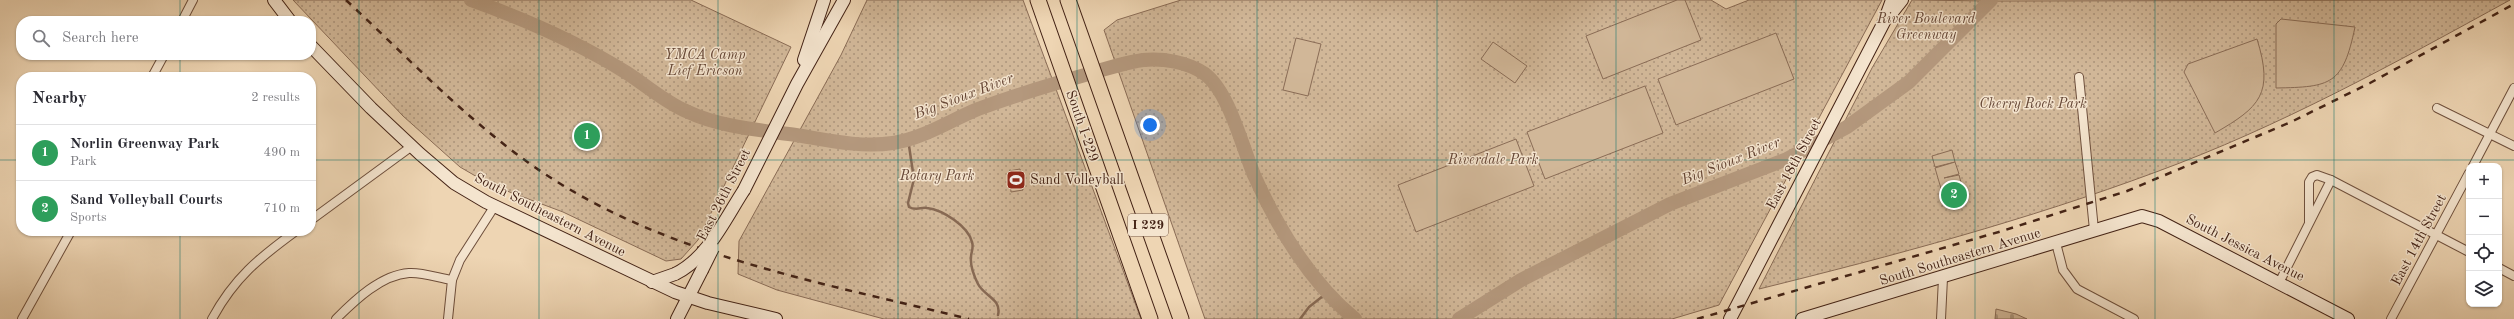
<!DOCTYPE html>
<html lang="en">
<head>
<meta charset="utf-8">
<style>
  :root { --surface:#fff; --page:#f7f7f7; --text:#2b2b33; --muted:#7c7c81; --line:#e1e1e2; --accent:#db2777 }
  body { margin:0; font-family:"Old Standard TT",serif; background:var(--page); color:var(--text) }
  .controls { position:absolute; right:12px; bottom:12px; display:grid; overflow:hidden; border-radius:8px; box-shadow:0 1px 3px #0004 }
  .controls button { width:36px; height:36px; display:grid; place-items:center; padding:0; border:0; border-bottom:1px solid var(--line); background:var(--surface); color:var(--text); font:20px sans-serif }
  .you { position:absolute; left:1150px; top:125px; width:14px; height:14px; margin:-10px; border:3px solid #fff; border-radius:50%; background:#1a73e8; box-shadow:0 0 0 6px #1a73e833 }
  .badge { display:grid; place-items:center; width:26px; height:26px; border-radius:50%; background:var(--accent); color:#fff; font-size:13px; font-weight:700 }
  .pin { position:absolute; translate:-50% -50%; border:2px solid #fff; box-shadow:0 1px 4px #0006 }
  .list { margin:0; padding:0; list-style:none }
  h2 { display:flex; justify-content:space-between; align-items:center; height:52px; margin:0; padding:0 16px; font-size:17px }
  h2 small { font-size:13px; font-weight:400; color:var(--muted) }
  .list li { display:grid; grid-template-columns:26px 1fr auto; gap:12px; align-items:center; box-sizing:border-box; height:56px; padding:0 16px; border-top:1px solid var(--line) }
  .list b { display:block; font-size:15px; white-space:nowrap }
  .list p { margin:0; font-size:13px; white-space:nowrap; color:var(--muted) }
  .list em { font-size:13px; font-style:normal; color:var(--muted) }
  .icon { flex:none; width:22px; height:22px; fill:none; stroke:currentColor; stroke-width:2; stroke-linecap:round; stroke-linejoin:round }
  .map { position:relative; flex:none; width:2514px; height:319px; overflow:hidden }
  .search { position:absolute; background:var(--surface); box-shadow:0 1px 3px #0004; left:16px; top:16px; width:300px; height:44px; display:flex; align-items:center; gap:10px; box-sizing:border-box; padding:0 14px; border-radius:16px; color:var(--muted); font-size:15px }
  .panel { position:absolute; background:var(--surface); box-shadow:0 1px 3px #0004; left:16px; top:72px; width:300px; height:164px; border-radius:16px }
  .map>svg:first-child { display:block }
  .cemetery { fill:url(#cemetery-stones); stroke:#8a6c56 }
  .park { fill:url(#park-dots); stroke:#8a6c56 }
  .garden { fill:#d1b798; stroke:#8a6c56 }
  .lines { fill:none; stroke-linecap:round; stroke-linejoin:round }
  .stream { stroke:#876953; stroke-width:2.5 }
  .river { stroke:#b4987d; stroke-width:14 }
  .street-casing { stroke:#6e4f3c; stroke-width:10 }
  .secondary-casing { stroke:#432215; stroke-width:14 }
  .highway-casing { stroke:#432215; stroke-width:17 }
  .street { stroke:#f4e4ce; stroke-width:8 }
  .secondary { stroke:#f4e4ce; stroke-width:12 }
  .highway { stroke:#eed5b3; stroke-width:15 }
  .rail { stroke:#432215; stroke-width:2.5; stroke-dasharray:7 7; stroke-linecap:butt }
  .secondary-bridge-casing { stroke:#432215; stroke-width:14; stroke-linecap:butt }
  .secondary-bridge { stroke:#f4e4ce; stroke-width:12 }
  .grid { fill:none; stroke:#0f766e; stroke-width:1; stroke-opacity:0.55 }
  .labels { text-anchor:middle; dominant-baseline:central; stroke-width:3; stroke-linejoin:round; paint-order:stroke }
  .shield { fill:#f4e4ce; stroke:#785c4c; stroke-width:1 }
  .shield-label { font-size:13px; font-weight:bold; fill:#432215 }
  .park-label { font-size:14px; font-style:italic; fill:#664736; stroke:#f4e4ce }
  .street-label { font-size:14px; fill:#432215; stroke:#f4e4ce }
  .poi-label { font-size:14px; fill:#432215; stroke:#f4e4ce; text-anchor:start }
  .water-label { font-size:15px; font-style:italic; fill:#654534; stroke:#f4e4ce }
</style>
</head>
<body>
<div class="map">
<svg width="2514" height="319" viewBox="0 0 2514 319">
  <defs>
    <pattern id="cemetery-stones" width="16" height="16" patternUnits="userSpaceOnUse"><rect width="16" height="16" fill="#d1b798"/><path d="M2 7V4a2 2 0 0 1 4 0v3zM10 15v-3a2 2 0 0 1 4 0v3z" fill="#ab947b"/></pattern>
    <pattern id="park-dots" width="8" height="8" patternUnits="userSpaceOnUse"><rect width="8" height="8" fill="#d1b798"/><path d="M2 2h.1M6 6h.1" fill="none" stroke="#ab947b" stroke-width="1.8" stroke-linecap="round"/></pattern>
  </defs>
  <rect width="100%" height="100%" fill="#eed5b3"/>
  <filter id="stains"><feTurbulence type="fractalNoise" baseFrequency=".005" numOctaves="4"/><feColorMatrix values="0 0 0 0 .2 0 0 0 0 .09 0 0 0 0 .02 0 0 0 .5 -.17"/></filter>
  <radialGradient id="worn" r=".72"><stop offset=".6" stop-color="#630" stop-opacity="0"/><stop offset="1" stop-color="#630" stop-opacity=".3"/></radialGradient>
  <polygon class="cemetery" points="1996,309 2016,314 2027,319 1995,319"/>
  <g class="park">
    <polygon points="293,0 691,0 791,47 698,240 681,259 666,261 563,212 491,185 460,167 403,116"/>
    <polygon points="867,0 1023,0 1141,319 884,319 777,290 738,274 739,241 841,55"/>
    <polygon points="1181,0 1711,0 1726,9 1749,0 1882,0 1719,305 1672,319 1205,319 1104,30 1117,20"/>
    <path d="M 1912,0 L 1991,1 L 2510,0 C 2395,63 2279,127 2156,172 C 2027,220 1893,256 1759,289 L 1872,68 Z"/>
  </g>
  <g class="garden">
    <polygon points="1677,0 1685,0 1701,40 1603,79 1586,36"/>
    <path d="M 2281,19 L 2355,27 C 2343,85 2331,87 2276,88 L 2276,24 Z"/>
    <polygon points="1776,33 1794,79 1676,125 1658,79"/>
    <polygon points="1296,38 1321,44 1308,96 1283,90"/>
    <path d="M 2257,39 C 2274,94 2260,107 2215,133 L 2184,72 L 2188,64 Z"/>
    <polygon points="1493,42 1527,66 1515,83 1481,59"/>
    <polygon points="1645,86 1663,133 1545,179 1527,132"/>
    <polygon points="1516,139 1534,186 1416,232 1398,185"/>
    <polygon points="1952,150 1955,162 1935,167 1932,156"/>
    <polygon points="1955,162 1959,174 1944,178 1959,175 1962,186 1942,192 1935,168"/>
    <polygon points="1020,169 1023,190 1011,192 1009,171"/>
    <polygon points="1962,187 1965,198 1945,204 1942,192"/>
  </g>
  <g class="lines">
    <g class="stream">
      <path d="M 908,139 L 914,179 L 908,203 L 909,207 C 916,211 921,207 927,208 C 943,210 968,226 972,242 C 974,248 971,252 971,257 C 970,266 974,276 978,284 C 984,296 1002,299 998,315"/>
      <polyline points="1300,319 1309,307 1328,292"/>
    </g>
    <g class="river">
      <path d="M 471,0 C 524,19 579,43 627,73 C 647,86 665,102 686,111 C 719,127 760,130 796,135 C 827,140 861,148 893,143 C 922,139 951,120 978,109 C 1013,96 1049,85 1085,75 C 1104,69 1123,63 1143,60 C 1163,58 1188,62 1205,74 C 1229,92 1242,146 1254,175 C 1277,227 1311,283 1355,319"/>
      <polyline points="1459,319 1521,280 1670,204 1787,159 1847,127 1909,82 1991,0"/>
    </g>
    <defs>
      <g id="street">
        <polyline points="182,21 193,0"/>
        <polyline points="152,77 164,55"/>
        <polyline points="2079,77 2094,230"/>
        <polyline points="2437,108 2514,146"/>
        <polyline points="2473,166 2514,88"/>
        <polyline points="2331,180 2469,252"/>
        <polyline points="311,220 412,146"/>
        <polyline points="2056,243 2063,270 2077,289 2134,319"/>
        <polyline points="2499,268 2514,276"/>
        <polyline points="2279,283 2331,180 2317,175 2312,177 2309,182 2309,222"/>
        <polyline points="22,319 71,231"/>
        <path d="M 212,319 C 234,278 259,258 296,231"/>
        <path d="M 336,319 C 355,300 381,275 409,273 C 422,272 439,278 452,280"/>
        <polyline points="448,319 452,280 460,260 494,207"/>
        <polyline points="1941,319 1943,278"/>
        <polyline points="2391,319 2469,173"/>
      </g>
      <g id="secondary">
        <polyline points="274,0 290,21"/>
        <polyline points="1890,15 1902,0"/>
        <polyline points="311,46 371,108 420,154 454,183 486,202 675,292 708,303 776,319"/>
        <polyline points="804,60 824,0"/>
        <polyline points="744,190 797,84 844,0"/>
        <polyline points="652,282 675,274"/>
        <polyline points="677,319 702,270"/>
        <polyline points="1730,319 1884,22 1892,0"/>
        <polyline points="1802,319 2142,216 2159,221 2348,319"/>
      </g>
      <g id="highway">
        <polyline points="1038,0 1150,319"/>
        <polyline points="1068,0 1181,319"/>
      </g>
    </defs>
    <use href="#street" class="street-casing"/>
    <use href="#secondary" class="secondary-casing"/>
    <use href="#highway" class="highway-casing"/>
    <use href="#street" class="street"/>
    <use href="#secondary" class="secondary"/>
    <use href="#highway" class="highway"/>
    <g class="rail">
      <path d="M 346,0 C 403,53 459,112 522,158 C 652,254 816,281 969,319"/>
      <polyline points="1697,319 2002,231 2127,191 2291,122 2370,83 2514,4"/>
    </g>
    <defs>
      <g id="secondary-bridge">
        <polyline points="702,270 713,248"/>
        <path d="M 675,274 C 708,258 725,219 744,190"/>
      </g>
    </defs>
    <use href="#secondary-bridge" class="secondary-bridge-casing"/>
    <use href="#secondary-bridge" class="secondary-bridge"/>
  </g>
  <path class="grid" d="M 180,0 L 180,21M 359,0 L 359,319M 539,0 L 539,319M 718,0 L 718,319M 898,0 L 898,319M 1077,0 L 1077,319M 1257,0 L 1257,319M 1437,0 L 1437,319M 1616,0 L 1616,319M 1796,0 L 1796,319M 1975,0 L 1975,319M 2155,0 L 2155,319M 2334,0 L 2334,319M 180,55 L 180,77M 0,160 L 21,160M 311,160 L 2514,160M 180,231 L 180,319"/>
  <defs>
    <symbol id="stadium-square" viewBox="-11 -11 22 22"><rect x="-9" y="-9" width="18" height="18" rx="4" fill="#8f2418" stroke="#f4e4ce"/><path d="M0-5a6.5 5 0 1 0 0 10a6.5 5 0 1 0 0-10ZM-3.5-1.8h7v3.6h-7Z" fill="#fff"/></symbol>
  </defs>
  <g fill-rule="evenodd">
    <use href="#stadium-square" x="1005" y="169" width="22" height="22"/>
  </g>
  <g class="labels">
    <rect class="shield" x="1128" y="214" width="40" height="22" rx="3"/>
    <g class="shield-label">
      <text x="1148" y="225">I 229</text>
    </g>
    <g class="park-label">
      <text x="1926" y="19">River Boulevard<tspan x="1926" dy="16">Greenway</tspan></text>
      <text x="705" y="55">YMCA Camp<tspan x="705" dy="16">Lief Ericson</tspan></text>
      <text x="2033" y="104">Cherry Rock Park</text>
      <text x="1493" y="160">Riverdale Park</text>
      <text x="937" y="176">Rotary Park</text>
    </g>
    <g class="street-label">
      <text transform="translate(1082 126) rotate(71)">South I-229</text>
      <text transform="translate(1794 164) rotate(-62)">East 18th Street</text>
      <text transform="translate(724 195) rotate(-63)">East 26th Street</text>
      <text transform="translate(550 215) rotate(27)">South Southeastern Avenue</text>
      <text transform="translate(2419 240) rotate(-62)">East 14th Street</text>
      <text transform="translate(2245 248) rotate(27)">South Jessica Avenue</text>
      <text transform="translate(1960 257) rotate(-17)">South Southeastern Avenue</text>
    </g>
    <g class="poi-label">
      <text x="1030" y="180">Sand Volleyball</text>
    </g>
    <g class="water-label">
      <text transform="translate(964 97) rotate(-21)">Big Sioux River</text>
      <text transform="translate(1731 162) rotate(-22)">Big Sioux River</text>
    </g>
  </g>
  <rect width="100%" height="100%" filter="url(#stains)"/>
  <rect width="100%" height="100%" fill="url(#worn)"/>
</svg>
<div class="controls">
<button>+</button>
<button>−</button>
<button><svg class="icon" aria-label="locate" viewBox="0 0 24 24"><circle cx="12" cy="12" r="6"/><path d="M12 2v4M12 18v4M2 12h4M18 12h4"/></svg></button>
<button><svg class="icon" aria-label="layers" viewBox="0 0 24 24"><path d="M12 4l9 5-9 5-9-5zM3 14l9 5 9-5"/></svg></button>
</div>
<div class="you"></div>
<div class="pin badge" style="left:587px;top:136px;background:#2e9e5b">1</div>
<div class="pin badge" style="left:1954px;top:195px;background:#2e9e5b">2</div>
<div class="search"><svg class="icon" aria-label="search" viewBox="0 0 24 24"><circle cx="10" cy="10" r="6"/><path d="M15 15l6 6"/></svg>Search here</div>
<section class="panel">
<h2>Nearby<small>2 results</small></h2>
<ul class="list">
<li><span class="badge" style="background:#2e9e5b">1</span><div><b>Norlin Greenway Park</b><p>Park</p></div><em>490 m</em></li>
<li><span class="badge" style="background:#2e9e5b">2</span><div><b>Sand Volleyball Courts</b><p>Sports</p></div><em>710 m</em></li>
</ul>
</section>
</div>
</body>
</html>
